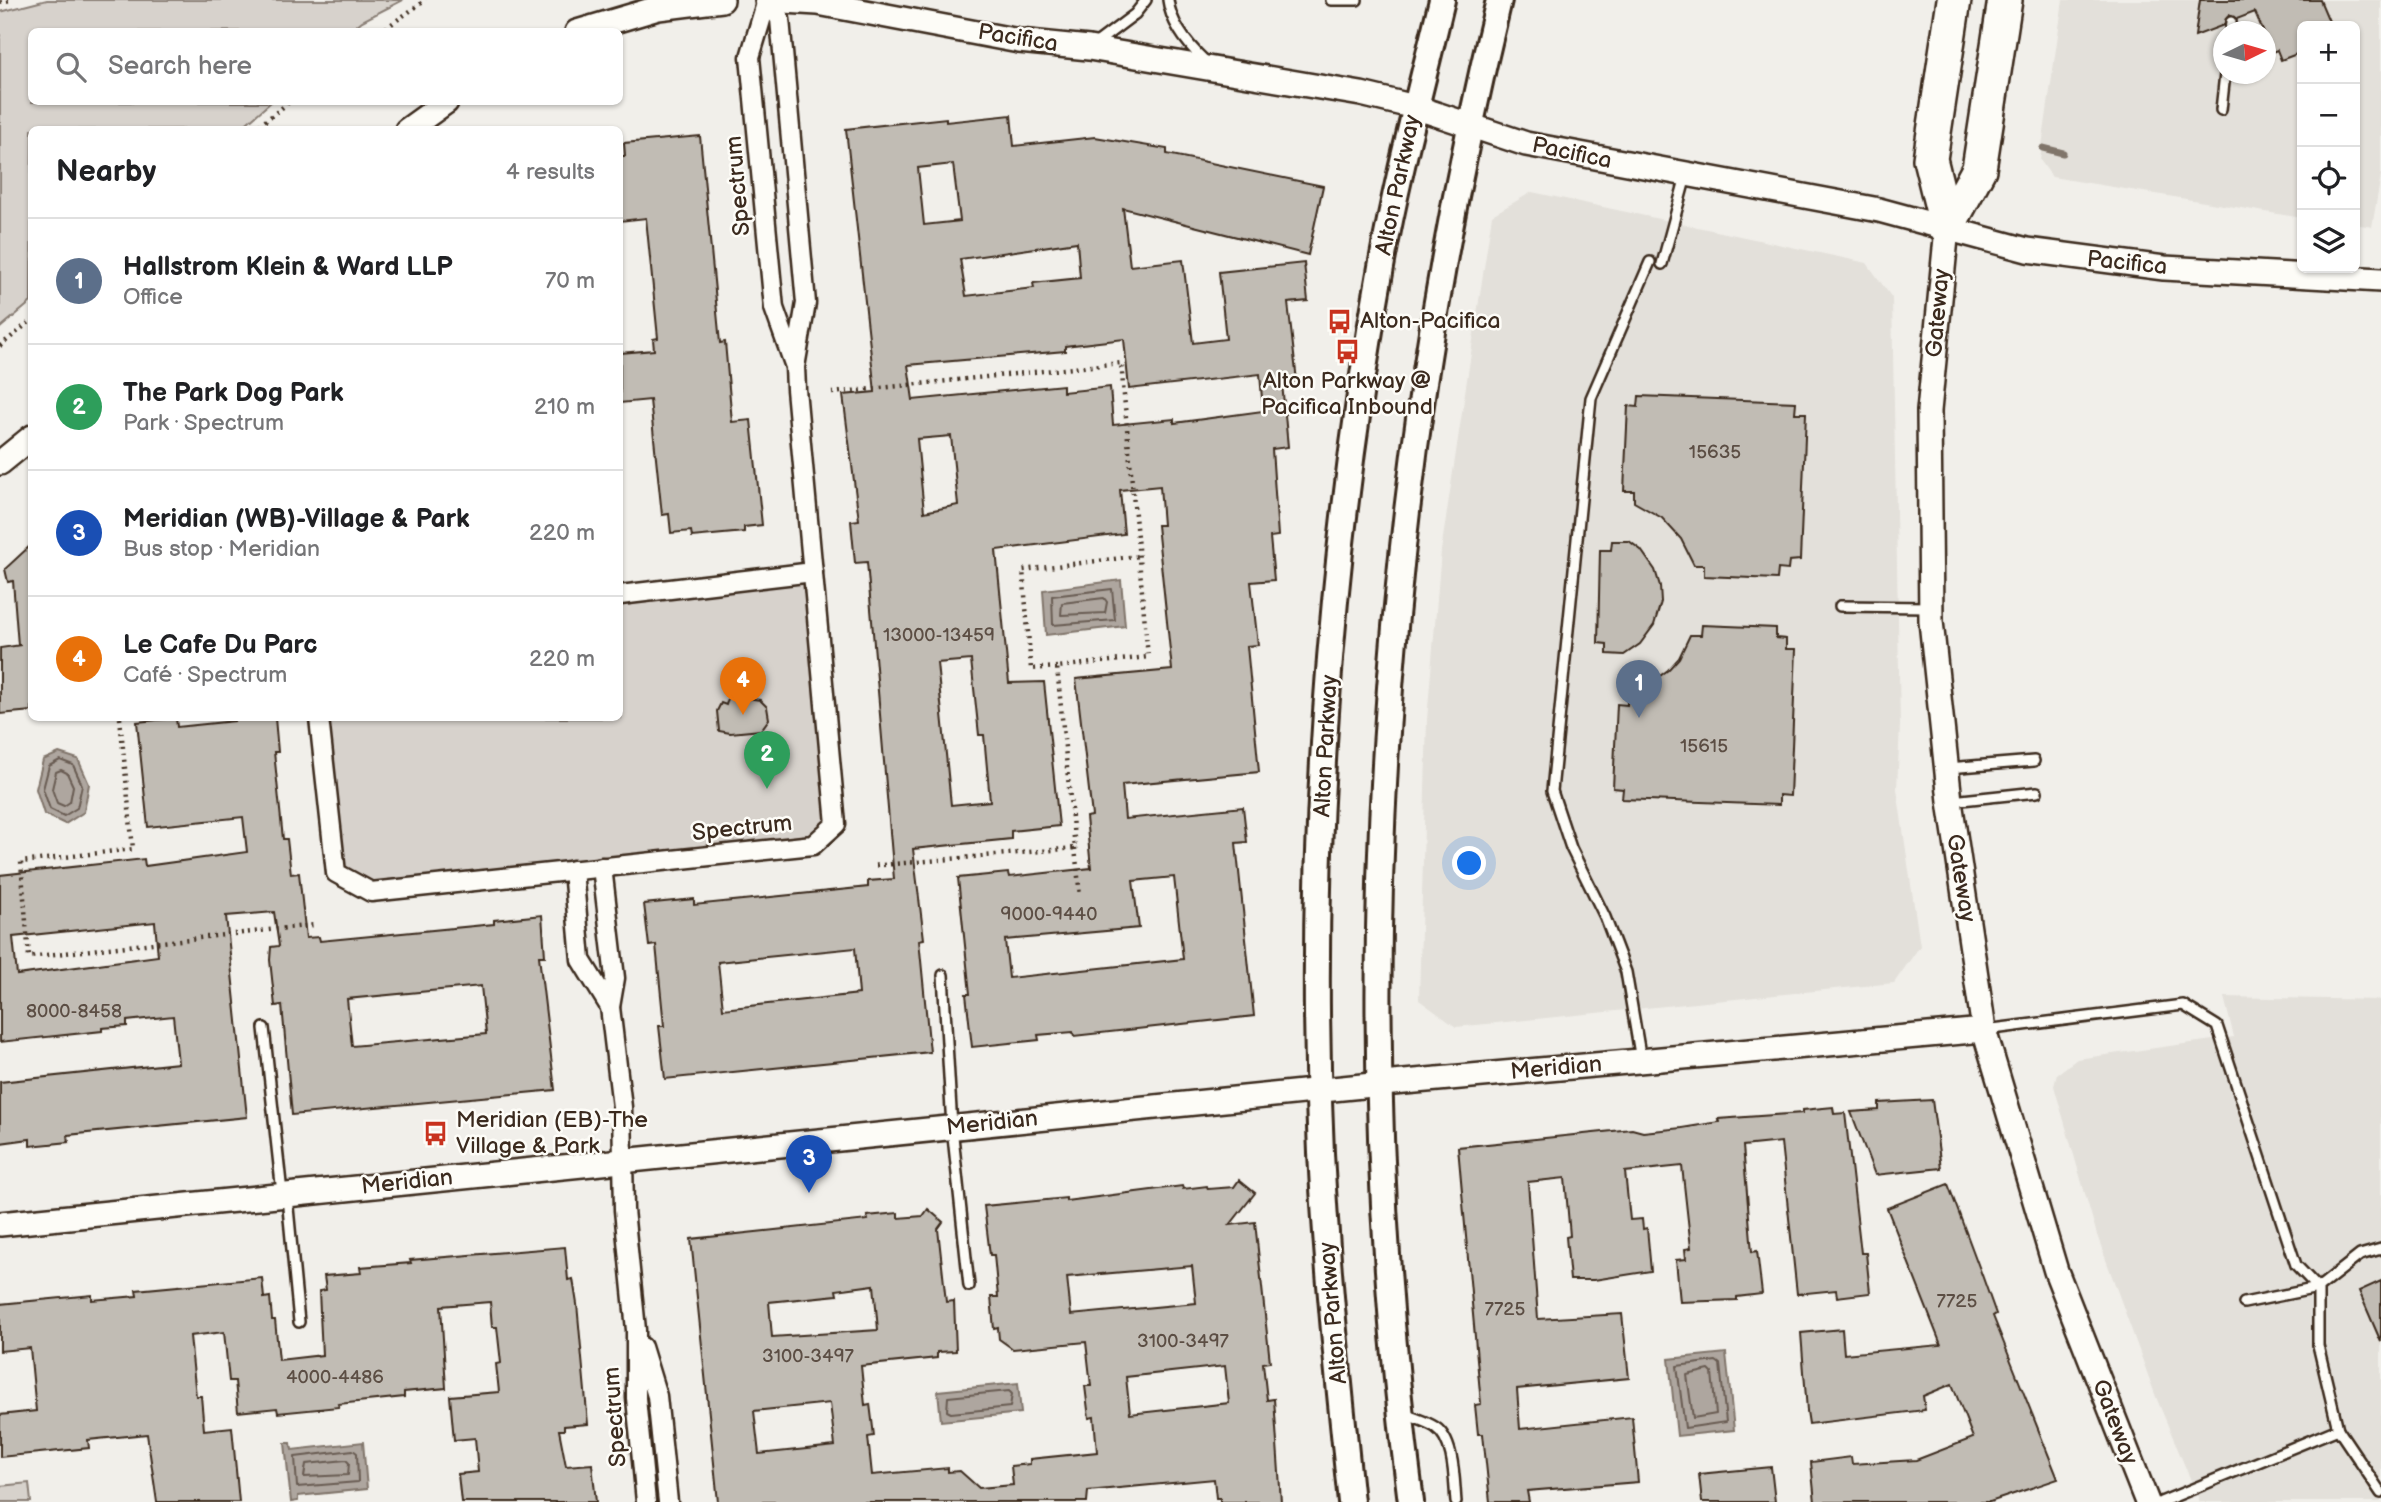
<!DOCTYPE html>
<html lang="en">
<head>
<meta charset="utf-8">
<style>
  :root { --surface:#fff; --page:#f6f6f6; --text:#202124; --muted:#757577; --line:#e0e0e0; --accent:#1a73e8 }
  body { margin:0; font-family:"Balsamiq Sans",sans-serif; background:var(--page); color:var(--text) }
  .controls { position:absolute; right:21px; top:21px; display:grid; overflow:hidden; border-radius:10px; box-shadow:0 2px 5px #0004 }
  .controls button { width:63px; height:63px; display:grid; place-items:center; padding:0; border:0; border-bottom:2px solid var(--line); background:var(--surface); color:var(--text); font:35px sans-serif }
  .compass { position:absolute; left:2213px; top:21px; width:63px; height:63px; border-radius:50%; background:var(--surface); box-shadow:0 2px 5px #0004; rotate:85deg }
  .you { position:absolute; left:1470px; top:864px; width:24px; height:24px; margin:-18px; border:5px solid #fff; border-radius:50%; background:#1a73e8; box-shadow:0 0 0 10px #1a73e833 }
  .badge { display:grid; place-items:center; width:46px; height:46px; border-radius:50%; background:var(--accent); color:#fff; font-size:23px; font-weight:700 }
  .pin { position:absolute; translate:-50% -58px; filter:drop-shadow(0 2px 4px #0008) }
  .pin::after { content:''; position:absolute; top:37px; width:24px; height:21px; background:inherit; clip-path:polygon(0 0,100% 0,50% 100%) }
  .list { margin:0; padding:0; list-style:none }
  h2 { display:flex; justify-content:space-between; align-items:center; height:91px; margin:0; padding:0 28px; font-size:30px }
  h2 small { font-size:23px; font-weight:400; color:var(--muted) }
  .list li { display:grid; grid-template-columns:46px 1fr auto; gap:21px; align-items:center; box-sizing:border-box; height:126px; padding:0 28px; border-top:2px solid var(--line) }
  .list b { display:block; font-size:26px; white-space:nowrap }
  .list p { margin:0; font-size:23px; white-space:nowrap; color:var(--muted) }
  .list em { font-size:23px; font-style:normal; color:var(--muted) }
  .icon { flex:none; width:38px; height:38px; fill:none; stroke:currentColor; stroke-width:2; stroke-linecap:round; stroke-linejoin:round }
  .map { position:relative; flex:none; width:2381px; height:1502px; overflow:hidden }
  .search { position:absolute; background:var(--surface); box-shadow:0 2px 5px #0004; left:28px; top:28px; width:595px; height:77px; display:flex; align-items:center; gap:18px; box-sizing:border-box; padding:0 24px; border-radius:10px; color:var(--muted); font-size:26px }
  .panel { position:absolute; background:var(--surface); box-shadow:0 2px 5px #0004; left:28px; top:126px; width:595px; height:595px; border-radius:10px }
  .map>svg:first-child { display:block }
  .built { fill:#e3e0da; fill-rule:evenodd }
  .green { fill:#d7d2cc; stroke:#897e75; stroke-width:2 }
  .water { fill:#aea69f; stroke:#80746b; stroke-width:2 }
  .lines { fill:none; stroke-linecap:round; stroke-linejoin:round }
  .shore { stroke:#695c52; stroke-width:2 }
  .stream { stroke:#80746b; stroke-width:7 }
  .building { fill:#c1bcb4; stroke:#3b2a1e; stroke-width:2; fill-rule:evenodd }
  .service-casing { stroke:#3b2a1e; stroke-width:14 }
  .minor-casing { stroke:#3b2a1e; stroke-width:23 }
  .tertiary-casing { stroke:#3b2a1e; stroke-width:28 }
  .secondary-casing { stroke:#3b2a1e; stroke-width:30 }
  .motorway-casing { stroke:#3b2a1e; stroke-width:38 }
  .path { stroke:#3b2a1e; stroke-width:4.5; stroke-dasharray:2 5; stroke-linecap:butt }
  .service { stroke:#fdfcf7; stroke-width:9 }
  .minor { stroke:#fdfcf7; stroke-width:18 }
  .tertiary { stroke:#fdfcf7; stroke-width:23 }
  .secondary { stroke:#fdfcf7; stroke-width:24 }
  .motorway { stroke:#fdfcf7; stroke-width:33 }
  .labels { text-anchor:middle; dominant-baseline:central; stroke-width:5; stroke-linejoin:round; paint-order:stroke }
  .number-label { font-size:19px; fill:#5c4e44 }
  .street-label { font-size:23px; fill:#3b2a1e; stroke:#fdfcf7 }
  .poi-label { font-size:23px; fill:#3b2a1e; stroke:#fdfcf7; text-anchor:start }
</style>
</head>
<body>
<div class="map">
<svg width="2381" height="1502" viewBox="0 0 2381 1502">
  <rect width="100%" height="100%" fill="#f1efea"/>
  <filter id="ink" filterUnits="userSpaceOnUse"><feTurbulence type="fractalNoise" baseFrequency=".0143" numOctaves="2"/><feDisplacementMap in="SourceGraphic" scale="14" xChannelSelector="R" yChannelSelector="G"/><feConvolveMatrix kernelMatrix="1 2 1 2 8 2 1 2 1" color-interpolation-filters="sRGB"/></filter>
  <g filter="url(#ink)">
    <g class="built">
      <path d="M 2063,0 L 2381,0 L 2381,175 L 2372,227 L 2355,224 L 2355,26 L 2302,26 L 2302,218 L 2052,177 L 2040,160 ZM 2224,32 L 2266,32 L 2266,74 L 2224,74 Z"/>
      <polygon points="1532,192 1867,263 1892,298 1900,725 1897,789 1920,946 1894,983 1456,1027 1419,1000 1427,720 1441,551 1492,215"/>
      <polygon points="2224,997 2381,1000 2381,1502 2200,1502 2156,1397 2097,1235 2054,1086 2057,1074 2077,1059 2234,1037"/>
    </g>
    <g class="green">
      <polygon points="47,0 403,0 362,21 350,31 32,32 32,102 271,102 240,129 32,130 31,302 0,328 0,12"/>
      <polygon points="813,572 836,824 813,845 371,892 336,873 319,718 620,718 620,595"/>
      <polygon points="29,1483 31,1502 0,1502 0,1486"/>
    </g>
    <g class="water">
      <polygon points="1121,580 1125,626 1046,635 1043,590"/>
      <polygon points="59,753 78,759 89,784 84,812 65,824 44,814 36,789 43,760"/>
      <polygon points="1726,1353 1734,1430 1677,1436 1669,1359"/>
      <polygon points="1018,1383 1021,1413 941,1421 938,1391"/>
      <polygon points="363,1442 367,1489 298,1496 298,1501 291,1502 285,1443 291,1443 292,1450"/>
    </g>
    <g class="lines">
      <g class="shore">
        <polygon points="1112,589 1115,620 1053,625 1052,596"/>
        <polygon points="1104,598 1107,602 1105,613 1061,615 1062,603"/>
        <polygon points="60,760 73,765 82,785 77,808 64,816 50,809 43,789 49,766"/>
        <polygon points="61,770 67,773 73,786 70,802 64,806 57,803 52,789 56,772"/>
        <polygon points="1716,1361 1720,1364 1726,1422 1685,1428 1677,1366"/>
        <polygon points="1709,1370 1712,1373 1716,1414 1693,1418 1687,1375"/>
        <polygon points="1009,1391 1012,1394 1010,1407 951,1413 947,1411 948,1397"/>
        <polygon points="353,1450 357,1453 358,1482 297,1487 295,1457"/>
        <polygon points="346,1460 349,1463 348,1475 304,1477 306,1464"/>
      </g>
      <polyline class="stream" points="2043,148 2063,153"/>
    </g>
    <g class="building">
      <polygon points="2200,0 2320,0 2331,26 2302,26 2302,52 2281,60 2277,50 2272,52 2255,12 2237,19 2229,15 2224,25 2195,36"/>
      <path d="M 1011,115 L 1014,146 L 1095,137 L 1167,149 L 1167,154 L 1323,186 L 1308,255 L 1123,208 L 1130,266 L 1183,260 L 1193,343 L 1226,339 L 1219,272 L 1304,263 L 1308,301 L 1288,303 L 1297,381 L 1282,383 L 1288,447 L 1272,449 L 1278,536 L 1270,537 L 1274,580 L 1251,582 L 1258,645 L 1247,646 L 1259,772 L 1122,785 L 1125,819 L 1243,807 L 1247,842 L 1236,843 L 1254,1016 L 1074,1036 L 1073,1032 L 1038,1035 L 1039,1040 L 972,1047 L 966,994 L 970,994 L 958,878 L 1008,873 L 1009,877 L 1091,868 L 1086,817 L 1092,816 L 1076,679 L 1172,670 L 1157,525 L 1163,525 L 1160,486 L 1120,490 L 1124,534 L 996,550 L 1009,683 L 1044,682 L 1059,826 L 1011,831 L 1011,839 L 913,849 L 924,939 L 919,940 L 930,1052 L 665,1079 L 659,1026 L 664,1026 L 656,945 L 649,946 L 644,904 L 694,899 L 694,905 L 868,887 L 868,881 L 894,879 L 867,562 L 855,563 L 851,521 L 859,520 L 843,395 L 875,392 L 846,129 L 946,118 L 946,122 ZM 953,164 L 960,221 L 924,225 L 918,168 ZM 1077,242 L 1080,278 L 1033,283 L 1034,288 L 966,296 L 960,259 ZM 1124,339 L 1129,389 L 1260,374 L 1263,411 L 1174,423 L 1174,419 L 1113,425 L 1110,387 L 1063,392 L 1063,385 L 913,400 L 908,365 L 1065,351 L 1065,346 ZM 951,436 L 958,505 L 924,512 L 917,439 ZM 971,660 L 979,735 L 984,735 L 990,801 L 951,805 L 937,663 ZM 1174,877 L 1183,959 L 1009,978 L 1005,940 L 1139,928 L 1133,881 ZM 855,948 L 859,994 L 723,1009 L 718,962 Z"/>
      <polygon points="700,136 720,343 725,342 732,422 751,420 762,525 744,527 744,532 692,537 691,531 671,533 669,514 662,515 650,400 620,403 620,353 654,350 653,339 658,338 646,218 620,221 620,156 625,156 624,143"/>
      <polygon points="1639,396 1796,402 1795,413 1806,413 1800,560 1789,561 1788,570 1778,569 1777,579 1704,576 1704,565 1694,565 1681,539 1662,518 1634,502 1634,491 1624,491 1628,406 1638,407"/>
      <polygon points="1612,541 1629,541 1641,550 1655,570 1660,586 1661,602 1654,625 1640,644 1624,655 1607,654 1607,644 1598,643 1600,550 1611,550"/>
      <polygon points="32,544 32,711 0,714 0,648 21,645 18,645 13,581 8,582 5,569"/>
      <polygon points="1702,625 1776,628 1776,638 1786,639 1786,649 1796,649 1790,796 1779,795 1779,805 1622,799 1623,789 1613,788 1617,704 1627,705 1627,694 1649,684 1668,670 1679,658 1690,635 1701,635"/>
      <polygon points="729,695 760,700 767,707 769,719 761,730 730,733 719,731 717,711 721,703 726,705"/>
      <path d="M 176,718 L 177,727 L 234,721 L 234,718 L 275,718 L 278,752 L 274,752 L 283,839 L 287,839 L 291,874 L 299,873 L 306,938 L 319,937 L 320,941 L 494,924 L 494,920 L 542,915 L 545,956 L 539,956 L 555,1090 L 292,1115 L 282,1005 L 275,1006 L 270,960 L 271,947 L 279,946 L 274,912 L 251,914 L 226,916 L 247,1117 L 68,1135 L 69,1142 L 30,1146 L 30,1139 L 0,1143 L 0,1082 L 178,1063 L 173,1016 L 127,1021 L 127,1026 L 102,1028 L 102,1031 L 0,1042 L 0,875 L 144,859 L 145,866 L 247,852 L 243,817 L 148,827 L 137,722 ZM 155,922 L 158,956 L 17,975 L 13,937 ZM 481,986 L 486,1034 L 352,1046 L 347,999 Z"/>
      <polygon points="1932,1100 1941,1168 1875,1175 1851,1112 1879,1110 1879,1103"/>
      <polygon points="1833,1107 1834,1114 1845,1113 1861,1253 1866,1253 1870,1293 1837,1297 1836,1290 1797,1294 1781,1142 1743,1146 1752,1252 1757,1251 1762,1294 1737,1297 1737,1300 1680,1302 1676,1260 1686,1259 1685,1249 1691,1248 1682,1166 1625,1172 1630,1220 1642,1219 1643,1229 1647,1228 1651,1271 1594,1280 1570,1280 1566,1237 1570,1236 1565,1178 1528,1182 1538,1319 1622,1314 1629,1378 1517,1389 1520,1429 1632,1417 1638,1482 1527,1491 1529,1502 1490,1502 1483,1434 1478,1434 1475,1405 1481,1404 1458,1147 1632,1129 1643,1132 1682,1128 1719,1122 1718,1119 1803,1113 1803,1110"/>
      <path d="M 1239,1180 L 1255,1193 L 1230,1225 L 1255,1222 L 1270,1362 L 1263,1363 L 1267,1400 L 1274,1399 L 1281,1502 L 1220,1502 L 1220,1498 L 1216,1498 L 1214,1479 L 1088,1491 L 1087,1502 L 718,1502 L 691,1239 L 868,1220 L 867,1216 L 898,1213 L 898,1218 L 923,1216 L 928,1209 L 943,1222 L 938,1229 L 946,1302 L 954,1301 L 956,1351 L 937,1352 L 937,1358 L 861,1366 L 865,1405 L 870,1404 L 874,1436 L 868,1437 L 872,1475 L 948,1468 L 948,1472 L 960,1471 L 979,1488 L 1013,1485 L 1011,1466 L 1030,1464 L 1030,1459 L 1097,1452 L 1094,1417 L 1089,1418 L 1085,1386 L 1091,1386 L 1086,1342 L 1013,1349 L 999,1339 L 998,1328 L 994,1329 L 991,1297 L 998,1297 L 994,1255 L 990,1255 L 984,1206 L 1066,1198 L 1066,1201 L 1182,1186 L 1183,1189 L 1207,1186 L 1208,1189 L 1234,1187 ZM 1192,1266 L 1196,1303 L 1071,1315 L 1067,1277 ZM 874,1285 L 878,1330 L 772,1337 L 769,1302 L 837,1295 L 836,1290 ZM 1225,1366 L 1229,1403 L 1130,1414 L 1126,1377 ZM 830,1403 L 835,1446 L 759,1454 L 754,1411 Z"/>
      <polygon points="1948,1184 1982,1275 1996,1314 1993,1316 2058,1479 1990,1502 1815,1502 1811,1462 1851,1457 1852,1464 1916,1460 1973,1438 1952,1384 1923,1396 1925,1410 1809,1424 1807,1411 1801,1333 1842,1329 1844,1354 1941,1345 1887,1208"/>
      <polygon points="565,1247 568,1280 573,1279 577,1304 588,1424 564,1426 564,1430 559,1430 566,1466 592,1464 596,1502 461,1502 458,1474 478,1472 475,1438 454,1440 450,1396 499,1392 496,1364 501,1363 497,1327 492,1327 490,1302 441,1306 446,1388 404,1392 404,1397 338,1404 339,1407 278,1413 277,1408 238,1412 235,1381 229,1381 224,1332 190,1336 196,1396 201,1396 204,1430 232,1427 239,1502 157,1502 147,1434 88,1440 89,1448 0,1457 0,1415 36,1411 30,1348 0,1351 0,1304 92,1295 92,1300 137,1296 136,1290 262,1278 264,1298 270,1297 272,1320 275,1320 279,1360 322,1355 319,1291 326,1290 324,1276 361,1273 360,1267 411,1263 410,1260"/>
      <polygon points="2381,1281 2381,1342 2359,1291"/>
      <polygon points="1771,1467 1775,1502 1702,1502 1699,1474"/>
    </g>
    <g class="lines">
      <defs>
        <g id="service">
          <path d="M 1168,0 C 1171,24 1188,45 1205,61"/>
          <polyline points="1331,0 1357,0"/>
          <polyline points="2230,32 2231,22"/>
          <polyline points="1095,44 1135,14 1146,0"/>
          <polyline points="2221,110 2225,74"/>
          <polyline points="1662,264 1686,176"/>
          <polyline points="1840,606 1929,607"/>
          <polyline points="1948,768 2034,761"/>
          <polyline points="1952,801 2037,792"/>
          <polyline points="943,975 952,1127 969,1286"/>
          <polyline points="264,1028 282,1193"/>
          <polyline points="1985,1030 2183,1005 2217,1026 2296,1265 2318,1288"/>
          <polyline points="1641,1060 1626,972 1605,917 1571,848 1552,791 1591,398 1650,262"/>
          <polyline points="287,1197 299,1322"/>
          <polyline points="2381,1249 2360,1255 2318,1288 2318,1345 2338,1429 2381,1493"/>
          <polyline points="2244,1303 2318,1288"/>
          <path d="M 1403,1413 C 1413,1418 1426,1421 1435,1427 C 1455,1440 1454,1481 1456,1502"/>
          <polyline points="2161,1502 2338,1429"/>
        </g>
        <g id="minor">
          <polyline points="767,0 750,57 774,308 794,364"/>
          <polyline points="620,595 813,572"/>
          <polyline points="319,718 336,873 371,892 813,845 836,824 796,389 795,367 806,303 780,19 767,0"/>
          <polyline points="602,867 615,978 610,1007 622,1107 624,1210 636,1330 636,1398 646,1502"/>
          <polyline points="573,870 581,960 610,1007"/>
          <polyline points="642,1347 657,1396 668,1502"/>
        </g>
        <g id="tertiary">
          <polyline points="767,0 818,3 1019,41 1089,48 1361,94 1415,107 1526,144 1879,210 2027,250 2164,268 2381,280"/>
          <polyline points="577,32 658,8 722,0"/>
          <polyline points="407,130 446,102"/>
          <polyline points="1947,228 1929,411 1931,621 1950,801 1984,1030 2056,1271 2147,1502"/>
          <polyline points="0,463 32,437"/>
          <polyline points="0,1224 1382,1084 1984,1030"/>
        </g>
        <g id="secondary">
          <path d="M 1351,1502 C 1339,1386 1327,1270 1321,1153 C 1307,863 1329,553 1381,267 C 1397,177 1421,89 1442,0"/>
          <path d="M 1411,1502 C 1346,1002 1380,489 1499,0"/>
        </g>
        <g id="motorway">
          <polyline points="1947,228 1979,169 2005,0"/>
          <polyline points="1947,228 1930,159 1954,0"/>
        </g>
      </defs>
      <use href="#service" class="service-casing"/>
      <use href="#minor" class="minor-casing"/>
      <use href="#tertiary" class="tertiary-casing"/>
      <use href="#secondary" class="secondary-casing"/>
      <use href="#motorway" class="motorway-casing"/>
      <g class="path">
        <polyline points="0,2 11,0"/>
        <polyline points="380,32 426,0"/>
        <polyline points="254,130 289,102"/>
        <polyline points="0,346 32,320"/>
        <polyline points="832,393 1121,363 1148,657 1057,667 1075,848 871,866"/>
        <polyline points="1057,667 1031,669 1023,570 1138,556"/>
        <polyline points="120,718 133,849 21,862 29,957 314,925"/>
        <polyline points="1075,848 1080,896"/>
      </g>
      <use href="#service" class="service"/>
      <use href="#minor" class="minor"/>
      <use href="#tertiary" class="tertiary"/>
      <use href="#secondary" class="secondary"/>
      <use href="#motorway" class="motorway"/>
    </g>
  </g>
  <defs>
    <symbol id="bus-bare" viewBox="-9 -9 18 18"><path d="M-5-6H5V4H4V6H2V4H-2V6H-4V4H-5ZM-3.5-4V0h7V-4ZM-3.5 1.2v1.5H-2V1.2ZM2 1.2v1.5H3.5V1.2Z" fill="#c8321e" stroke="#fdfcf7" stroke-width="2.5" paint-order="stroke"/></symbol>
  </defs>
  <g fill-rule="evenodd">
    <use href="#bus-bare" x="1322" y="304" width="35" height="35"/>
    <use href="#bus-bare" x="1330" y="334" width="35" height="35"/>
    <use href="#bus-bare" x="418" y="1116" width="35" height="35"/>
  </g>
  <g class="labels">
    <g class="number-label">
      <text x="1715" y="452">15635</text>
      <text x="939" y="635">13000-13459</text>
      <text x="1704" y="746">15615</text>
      <text x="1049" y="914">9000-9440</text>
      <text x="74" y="1011">8000-8458</text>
      <text x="1957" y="1301">7725</text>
      <text x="1505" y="1309">7725</text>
      <text x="1183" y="1341">3100-3497</text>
      <text x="808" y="1356">3100-3497</text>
      <text x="335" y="1377">4000-4486</text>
    </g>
    <g class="street-label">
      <text transform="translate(1018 38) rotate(9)">Pacifica</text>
      <text transform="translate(1572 153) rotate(12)">Pacifica</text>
      <text transform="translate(1398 185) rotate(-78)">Alton Parkway</text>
      <text transform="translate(738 186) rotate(-95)">Spectrum</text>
      <text transform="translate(2127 263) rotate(6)">Pacifica</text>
      <text transform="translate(1938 313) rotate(-85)">Gateway</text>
      <text transform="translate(1326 746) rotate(-87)">Alton Parkway</text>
      <text transform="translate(742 828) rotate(-6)">Spectrum</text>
      <text transform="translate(1961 878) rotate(81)">Gateway</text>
      <text transform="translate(1556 1068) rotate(-5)">Meridian</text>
      <text transform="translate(992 1123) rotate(-6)">Meridian</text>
      <text transform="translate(407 1182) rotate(-6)">Meridian</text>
      <text transform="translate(1333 1313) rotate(-95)">Alton Parkway</text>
      <text transform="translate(615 1417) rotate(-94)">Spectrum</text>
      <text transform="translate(2115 1422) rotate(69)">Gateway</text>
    </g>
    <g class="poi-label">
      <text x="1360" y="321">Alton-Pacifica</text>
      <text x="1347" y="381" text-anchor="middle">Alton Parkway @<tspan x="1347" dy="26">Pacifica Inbound</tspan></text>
      <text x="456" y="1120">Meridian (EB)-The<tspan x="456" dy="26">Village &amp; Park</tspan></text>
    </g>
  </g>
</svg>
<div class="controls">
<button>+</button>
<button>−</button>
<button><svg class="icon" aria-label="locate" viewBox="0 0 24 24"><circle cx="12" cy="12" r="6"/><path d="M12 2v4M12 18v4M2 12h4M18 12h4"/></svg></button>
<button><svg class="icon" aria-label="layers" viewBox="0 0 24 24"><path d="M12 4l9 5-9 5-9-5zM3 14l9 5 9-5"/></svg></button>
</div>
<svg class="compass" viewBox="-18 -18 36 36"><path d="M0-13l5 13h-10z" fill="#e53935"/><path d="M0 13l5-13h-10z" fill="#757577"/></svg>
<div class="you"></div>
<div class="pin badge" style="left:1639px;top:718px;background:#5c6f8a">1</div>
<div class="pin badge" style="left:767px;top:789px;background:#2e9e5b">2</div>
<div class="pin badge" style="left:809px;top:1193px;background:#1a4fb4">3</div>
<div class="pin badge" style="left:743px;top:715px;background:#e8710a">4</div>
<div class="search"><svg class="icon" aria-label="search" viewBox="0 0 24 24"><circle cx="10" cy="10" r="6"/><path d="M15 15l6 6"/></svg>Search here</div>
<section class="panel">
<h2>Nearby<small>4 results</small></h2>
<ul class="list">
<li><span class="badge" style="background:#5c6f8a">1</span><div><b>Hallstrom Klein &amp; Ward LLP</b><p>Office</p></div><em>70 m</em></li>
<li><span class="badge" style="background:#2e9e5b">2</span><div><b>The Park Dog Park</b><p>Park · Spectrum</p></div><em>210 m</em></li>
<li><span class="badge" style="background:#1a4fb4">3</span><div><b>Meridian (WB)-Village &amp; Park</b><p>Bus stop · Meridian</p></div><em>220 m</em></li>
<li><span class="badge" style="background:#e8710a">4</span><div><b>Le Cafe Du Parc</b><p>Café · Spectrum</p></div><em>220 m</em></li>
</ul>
</section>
</div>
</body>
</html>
